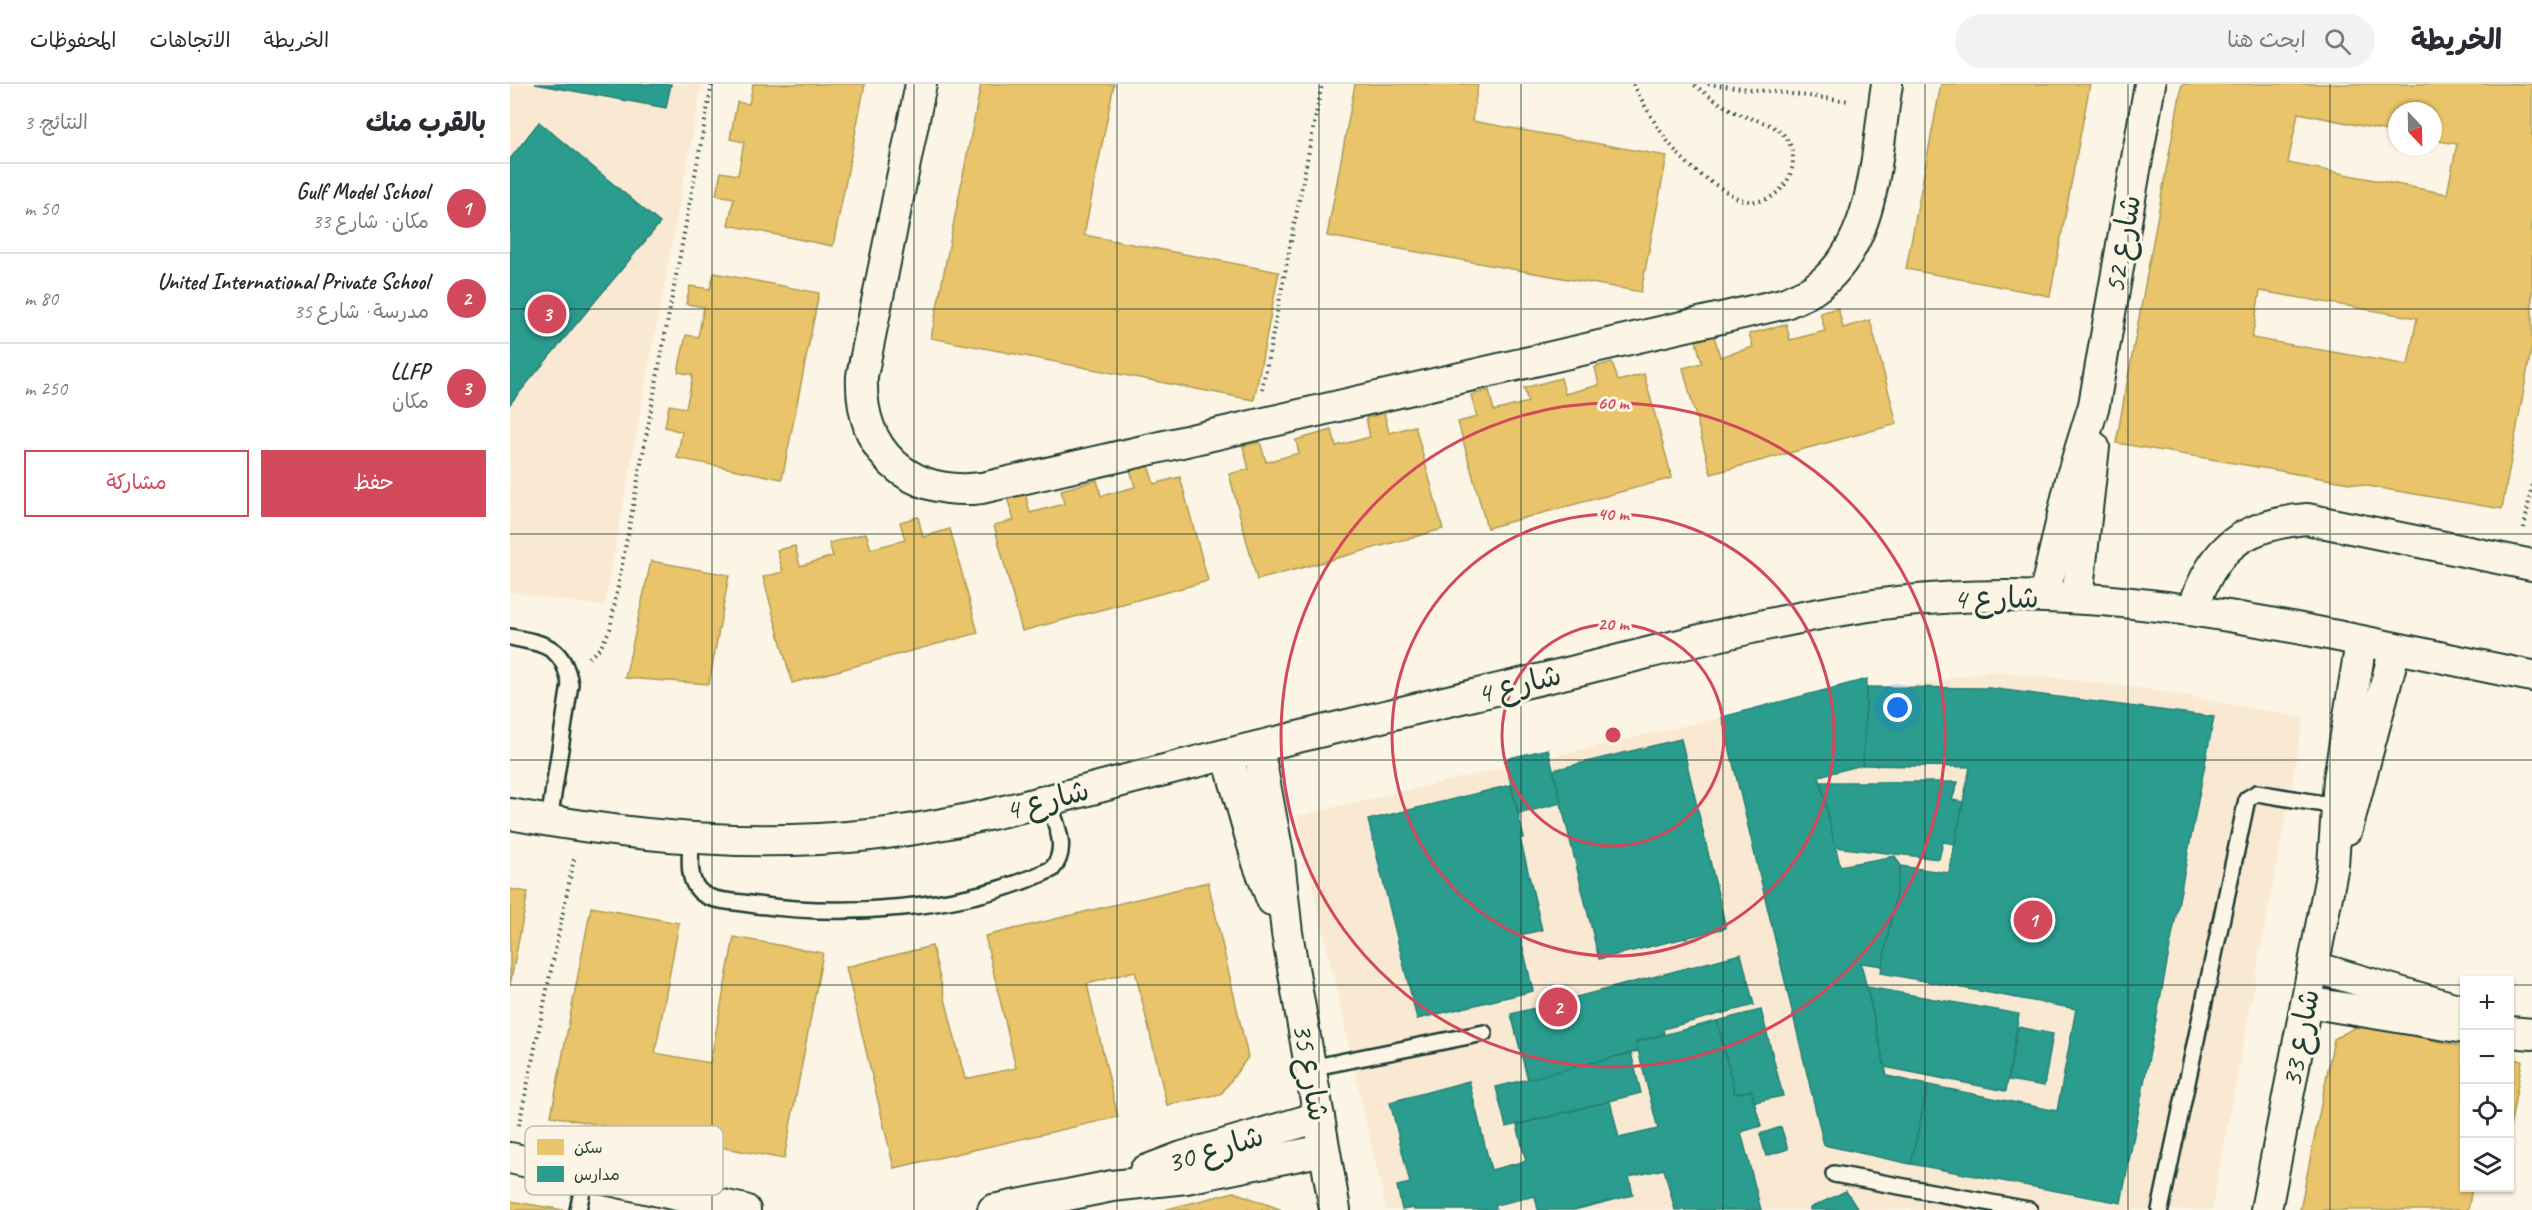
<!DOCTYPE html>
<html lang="ar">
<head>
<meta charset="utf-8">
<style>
  :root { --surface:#fff; --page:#f2f2f3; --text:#2b2b33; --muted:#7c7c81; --line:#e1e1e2; --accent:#d1495b }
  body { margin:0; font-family:Caveat,"Playpen Sans Arabic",sans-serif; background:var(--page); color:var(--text); direction:rtl }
  .controls { position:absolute; right:18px; bottom:18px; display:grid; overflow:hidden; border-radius:0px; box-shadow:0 2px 4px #0004 }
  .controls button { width:54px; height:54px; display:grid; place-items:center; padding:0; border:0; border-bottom:2px solid var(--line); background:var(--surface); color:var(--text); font:30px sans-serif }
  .compass { position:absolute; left:1878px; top:18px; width:54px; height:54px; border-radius:50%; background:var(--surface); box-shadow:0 2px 4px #0004; rotate:158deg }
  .you { position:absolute; left:1388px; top:624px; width:21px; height:21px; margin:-15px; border:4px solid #fff; border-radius:50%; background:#1a73e8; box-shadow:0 0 0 9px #1a73e833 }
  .badge { display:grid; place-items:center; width:39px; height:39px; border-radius:50%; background:var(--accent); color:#fff; font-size:20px; font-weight:700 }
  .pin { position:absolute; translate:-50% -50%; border:3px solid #fff; box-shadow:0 2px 6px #0006 }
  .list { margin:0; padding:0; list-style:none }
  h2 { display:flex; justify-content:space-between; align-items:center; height:78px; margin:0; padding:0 24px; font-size:26px }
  h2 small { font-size:20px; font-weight:400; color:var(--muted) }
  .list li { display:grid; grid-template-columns:39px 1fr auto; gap:18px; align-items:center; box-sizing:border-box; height:90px; padding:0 24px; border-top:2px solid var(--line) }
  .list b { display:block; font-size:22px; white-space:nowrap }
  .list p { margin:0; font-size:20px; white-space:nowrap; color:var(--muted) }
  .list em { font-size:20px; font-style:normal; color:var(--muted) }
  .actions { display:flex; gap:12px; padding:18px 24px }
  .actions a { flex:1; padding:14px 0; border:2px solid var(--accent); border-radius:0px; text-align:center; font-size:21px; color:var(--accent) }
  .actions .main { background:var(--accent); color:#fff }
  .icon { flex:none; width:33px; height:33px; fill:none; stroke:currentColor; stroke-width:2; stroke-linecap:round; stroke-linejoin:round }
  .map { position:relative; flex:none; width:2022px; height:1126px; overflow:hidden; direction:ltr }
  header { display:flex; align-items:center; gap:36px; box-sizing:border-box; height:84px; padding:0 30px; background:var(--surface); border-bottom:2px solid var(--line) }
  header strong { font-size:28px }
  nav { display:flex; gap:33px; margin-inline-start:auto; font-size:21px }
  .search { width:420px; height:54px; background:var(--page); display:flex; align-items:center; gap:15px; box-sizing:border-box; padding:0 21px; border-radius:33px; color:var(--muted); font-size:22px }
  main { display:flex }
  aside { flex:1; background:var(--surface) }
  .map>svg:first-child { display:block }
  .built { fill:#fae9d2 }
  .homes { fill:#e9c46a; stroke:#ac9c5a; stroke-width:1.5; fill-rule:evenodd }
  .schools { fill:#2a9d8f; stroke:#278074; stroke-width:1.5 }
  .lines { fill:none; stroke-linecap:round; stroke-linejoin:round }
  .lane-casing { stroke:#1f3d34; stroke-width:20 }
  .street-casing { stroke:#1f3d34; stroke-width:34 }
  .path { stroke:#1f3d34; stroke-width:4; stroke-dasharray:1.5 4.5; stroke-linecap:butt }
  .lane { stroke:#fcf5e5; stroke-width:15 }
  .street { stroke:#fcf5e5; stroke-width:30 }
  .grid { fill:none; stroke:#1f3d34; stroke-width:1.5; stroke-opacity:0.55 }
  .ring { fill:none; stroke:#d1495b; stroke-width:3 }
  .labels { text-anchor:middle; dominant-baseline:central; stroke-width:6; stroke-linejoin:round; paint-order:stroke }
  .street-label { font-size:30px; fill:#1f3d34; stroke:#fcf5e5 }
  .key { fill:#fcf5e5; stroke:#babeb0; stroke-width:1.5 }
  .key-label { font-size:16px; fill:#1f3d34 }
  .centre { fill:#d1495b; stroke:#fcf5e5; stroke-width:3 }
  .ring-label { font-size:18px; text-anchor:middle; font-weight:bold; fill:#d1495b; stroke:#fcf5e5; stroke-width:6; stroke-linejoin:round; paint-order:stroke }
</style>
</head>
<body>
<header>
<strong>الخريطة</strong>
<div class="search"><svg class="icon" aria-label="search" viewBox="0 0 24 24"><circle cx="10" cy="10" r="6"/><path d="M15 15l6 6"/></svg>ابحث هنا</div>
<nav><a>الخريطة</a><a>الاتجاهات</a><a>المحفوظات</a></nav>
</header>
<main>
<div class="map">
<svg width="2022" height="1126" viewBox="0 0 2022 1126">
  <rect width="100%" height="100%" fill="#fcf5e5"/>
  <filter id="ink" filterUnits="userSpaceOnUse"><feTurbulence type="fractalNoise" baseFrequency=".0167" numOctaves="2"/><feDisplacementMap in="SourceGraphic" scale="12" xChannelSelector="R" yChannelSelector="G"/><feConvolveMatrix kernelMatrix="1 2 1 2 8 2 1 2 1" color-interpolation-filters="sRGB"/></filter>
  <g filter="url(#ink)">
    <g class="built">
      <polygon points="0,0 192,0 94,523 0,508"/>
      <polygon points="1481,587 1640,605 1794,634 1702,1126 876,1126 787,732 1204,635"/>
    </g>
    <g class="homes">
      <polygon points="243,0 355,0 323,162 218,141 224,114 206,111 211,88 228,91 234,58 220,55 227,18 239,20"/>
      <polygon points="471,0 604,0 574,151 769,188 744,316 421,254"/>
      <polygon points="845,0 968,0 962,37 1157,72 1131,208 817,152"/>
      <polygon points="1431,0 1580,0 1540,212 1396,185"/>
      <path d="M 1672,0 L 2022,0 L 2022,261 L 1992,425 L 1606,359 ZM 1887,27 L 1923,27 L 1923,56 L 1947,60 L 1937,110 L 1778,79 L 1788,29 L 1887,49 ZM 1750,207 L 1907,234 L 1898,281 L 1742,254 Z"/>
      <polygon points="204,189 309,209 272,395 167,374 172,348 155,343 159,321 176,324 183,291 168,288 176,251 188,253 194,223 176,220 180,202 200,205"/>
      <polygon points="1328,224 1333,244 1360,236 1387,340 1201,390 1173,284 1192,279 1186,257 1204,252 1210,273 1243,263 1239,250 1276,240 1280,256 1315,247 1310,229"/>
      <polygon points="1102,278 1108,297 1134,290 1162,394 977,444 948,338 967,333 961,311 979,306 984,327 1018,318 1014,304 1051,294 1055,310 1089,301 1085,283"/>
      <polygon points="874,329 879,349 905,342 933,445 747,496 719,390 739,385 733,362 750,358 756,378 789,369 786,356 822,346 826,362 860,353 856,334"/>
      <polygon points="638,381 644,400 670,393 698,497 512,547 484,441 504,436 497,414 515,409 520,429 554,420 551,406 587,396 591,412 625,403 620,385"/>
      <polygon points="408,433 413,453 440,445 468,549 282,599 253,493 273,488 267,466 285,462 290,482 323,472 319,459 356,449 361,465 395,456 390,438"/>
      <polygon points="141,477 219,491 199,600 115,594"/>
      <polygon points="698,798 738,973 711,1010 657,1021 625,887 577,900 608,1033 384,1084 336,883 422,862 455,995 506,984 475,852"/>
      <polygon points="0,805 18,808 0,901"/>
      <polygon points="81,823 169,839 145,969 200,979 224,853 313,869 274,1075 41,1032"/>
      <polygon points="1851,940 1954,963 1954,1104 1962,1104 1958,1126 1790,1126 1824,955"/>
      <polygon points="2000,974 2012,977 2000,1044"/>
      <polygon points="724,1108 772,1126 654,1126"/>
      <polygon points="0,1117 53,1126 0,1126"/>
    </g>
    <g class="schools">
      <polygon points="25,0 161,0 156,24"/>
      <polygon points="29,38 150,139 0,320 0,75"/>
      <polygon points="1357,595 1353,681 1309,692 1330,782 1385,772 1391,782 1373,882 1351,879 1377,992 1418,1001 1401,1080 1314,1061 1212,633"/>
      <polygon points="1357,603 1479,604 1704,633 1611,1119 1401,1080 1418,1001 1547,1027 1566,925 1371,889 1391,782 1439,789 1460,683 1353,681"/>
      <polygon points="1171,655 1216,844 1089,875 1043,686"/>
      <polygon points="1038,665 1051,719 1008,730 995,675"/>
      <polygon points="1311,698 1448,698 1442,716 1453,718 1445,760 1433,758 1429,775 1325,763"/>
      <polygon points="1001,701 1014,754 1010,754 1032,846 1010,851 1023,907 907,935 858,736"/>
      <polygon points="1231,870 1244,921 1153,945 1154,950 1126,958 1128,967 1018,996 1001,930"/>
      <polygon points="1357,903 1509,930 1496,1007 1375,983"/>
      <polygon points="1251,926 1273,1012 1245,1018 1241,1006 1225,1010 1207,937"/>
      <polygon points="1207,937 1225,1010 1241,1006 1251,1042 1231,1048 1251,1126 1165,1126 1154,1085 1119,1093 1123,1111 1064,1126 1028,1126 1025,1112 985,1121 986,1126 904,1126 904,1124 892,1126 887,1102 900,1099 880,1018 959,997 981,1086 1016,1077 1007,1041 1100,1017 1109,1054 1148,1045 1126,958"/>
      <polygon points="1508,943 1543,950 1534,1002 1498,996"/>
      <polygon points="1121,969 1131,1009 996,1043 986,1003"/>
      <polygon points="1271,1043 1278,1065 1256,1072 1250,1050"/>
      <polygon points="1336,1107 1348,1126 1300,1126 1300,1124"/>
    </g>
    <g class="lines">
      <defs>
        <g id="lane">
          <path d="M 0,553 C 34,560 53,561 60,600 L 39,737"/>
          <path d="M 181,755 C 181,770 177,791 187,804 C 196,817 218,817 233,819 C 328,834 454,827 542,785 C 560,764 545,739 538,716"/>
          <polyline points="800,984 974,949"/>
          <polyline points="1324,1090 1519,1126"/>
          <polyline points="68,1126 76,1089"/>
          <polyline points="1650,1126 1737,715 1747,709 1826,722"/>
        </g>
        <g id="street">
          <path d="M 411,0 L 352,292 C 349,366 397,413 472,404 L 1276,219 C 1285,214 1296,211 1304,205 C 1367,162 1366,68 1377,0"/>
          <polyline points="1534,513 1562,392 1584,321 1640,0"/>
          <polyline points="1567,514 1584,363"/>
          <path d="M 1683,525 C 1703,464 1732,441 1797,435 L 2022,481"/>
          <polyline points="748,663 769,775 777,849 825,1126"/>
          <polyline points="717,670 748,779 762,816"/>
          <path d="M 0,730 C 121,752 237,764 360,751 C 463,740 563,709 662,684 C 796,650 931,619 1065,587 C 1172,561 1278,531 1388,518 C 1602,493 1814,551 2022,592"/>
          <polyline points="1837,745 1885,565"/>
          <polyline points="1804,883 1954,927"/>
          <polyline points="1797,918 1954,944"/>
          <polyline points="2000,948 2022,950"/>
          <polyline points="0,1074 235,1126"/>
          <polyline points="635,1087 672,1073 809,1033"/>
          <polyline points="483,1126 602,1102 676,1094 814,1066"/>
          <polyline points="1756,1126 1823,781 1829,695 1851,558"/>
        </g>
      </defs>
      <use href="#lane" class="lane-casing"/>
      <use href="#street" class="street-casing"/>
      <g class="path">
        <path d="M 1123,0 C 1147,44 1164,76 1209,103 C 1217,108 1225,114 1234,116 C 1272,126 1300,75 1271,48 C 1259,38 1243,36 1229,30 C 1212,22 1198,11 1183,0"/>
        <polyline points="1198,0 1340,17"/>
        <polyline points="752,305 812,0"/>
        <polyline points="2014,444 2022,401"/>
        <polyline points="79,574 91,563 100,545 202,0"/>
        <polyline points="9,1041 64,775"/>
      </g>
      <use href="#lane" class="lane"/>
      <use href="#street" class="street"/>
    </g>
  </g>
  <path class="grid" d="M 202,0 L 202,1126M 404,0 L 404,1126M 607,0 L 607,1126M 809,0 L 809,1126M 1011,0 L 1011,1126M 1213,0 L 1213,1126M 1415,0 L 1415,1126M 1618,0 L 1618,1126M 1820,0 L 1820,1126M 0,225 L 2022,225M 0,450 L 2022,450M 0,676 L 2022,676M 0,901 L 1954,901M 2000,901 L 2022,901"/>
  <g class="ring">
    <circle cx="1103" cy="651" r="111"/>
    <circle cx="1103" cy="651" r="221"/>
    <circle cx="1103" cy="651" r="332"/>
  </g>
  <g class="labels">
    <g class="street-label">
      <text transform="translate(1612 160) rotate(-80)">شارع 52</text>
      <text transform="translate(1486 514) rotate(-1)">شارع 4</text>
      <text transform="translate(1009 600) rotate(-14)">شارع 4</text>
      <text transform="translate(537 716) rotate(-15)">شارع 4</text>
      <text transform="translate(1790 954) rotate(-79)">شارع 33</text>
      <text transform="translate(801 988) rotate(80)">شارع 35</text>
      <text transform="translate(705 1065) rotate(-17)">شارع 30</text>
    </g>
  </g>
  <rect x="15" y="1042" width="198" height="69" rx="9" class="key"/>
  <rect x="27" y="1055" width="27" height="16" fill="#e9c46a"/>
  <rect x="27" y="1082" width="27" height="16" fill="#2a9d8f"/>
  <g class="key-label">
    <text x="64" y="1069">سكن</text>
    <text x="64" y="1096">مدارس</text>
  </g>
  <circle cx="1103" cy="651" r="9" class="centre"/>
  <g class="ring-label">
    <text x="1103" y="325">60 m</text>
    <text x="1103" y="436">40 m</text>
    <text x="1103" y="546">20 m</text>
  </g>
</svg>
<div class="controls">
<button>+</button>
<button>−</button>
<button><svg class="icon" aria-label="locate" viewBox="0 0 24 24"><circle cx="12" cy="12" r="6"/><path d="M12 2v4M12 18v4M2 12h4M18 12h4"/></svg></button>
<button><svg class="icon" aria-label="layers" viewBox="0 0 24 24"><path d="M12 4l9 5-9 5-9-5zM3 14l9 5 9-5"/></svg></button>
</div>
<svg class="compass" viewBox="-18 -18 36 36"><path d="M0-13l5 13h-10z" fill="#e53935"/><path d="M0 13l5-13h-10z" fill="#7c7c81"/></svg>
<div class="you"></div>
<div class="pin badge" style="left:1523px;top:836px">1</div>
<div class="pin badge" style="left:1048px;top:923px">2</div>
<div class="pin badge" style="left:37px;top:230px">3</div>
</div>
<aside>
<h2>بالقرب منك<small>النتائج: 3</small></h2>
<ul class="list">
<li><span class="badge">1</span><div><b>Gulf Model School</b><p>مكان · شارع 33</p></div><em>50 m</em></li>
<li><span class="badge">2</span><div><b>United International Private School</b><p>مدرسة · شارع 35</p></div><em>80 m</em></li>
<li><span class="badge">3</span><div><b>LLFP</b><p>مكان</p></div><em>250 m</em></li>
</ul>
<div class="actions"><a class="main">حفظ</a><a>مشاركة</a></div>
</aside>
</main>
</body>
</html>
